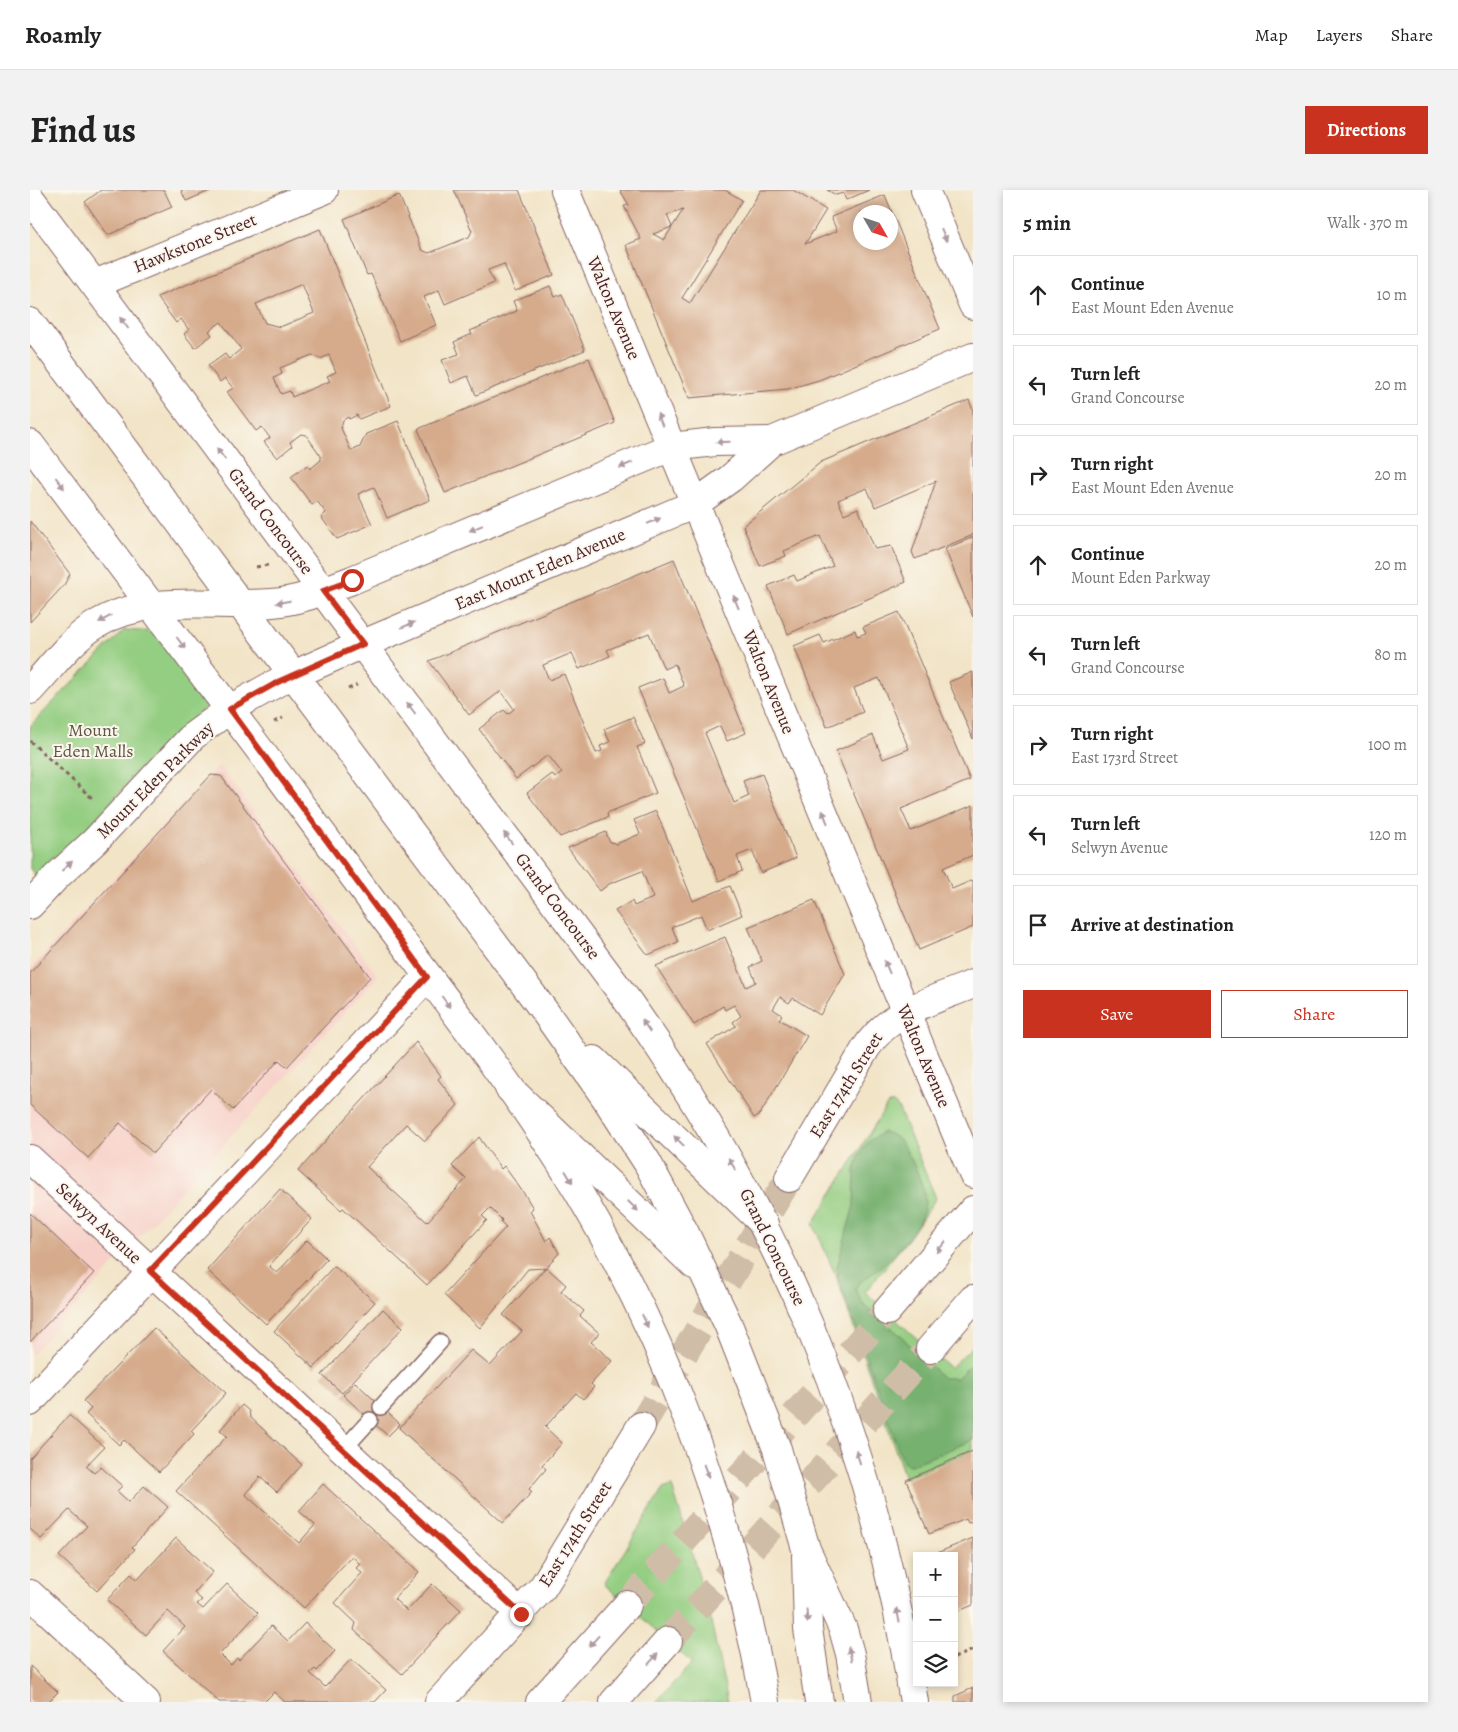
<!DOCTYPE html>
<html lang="en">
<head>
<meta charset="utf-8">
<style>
  :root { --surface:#fff; --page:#f2f2f2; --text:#222; --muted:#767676; --line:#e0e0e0; --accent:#c8321e }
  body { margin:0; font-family:Alegreya,serif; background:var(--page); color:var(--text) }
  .controls { position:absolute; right:15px; bottom:15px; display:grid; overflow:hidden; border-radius:0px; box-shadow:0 2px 8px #0003 }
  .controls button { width:45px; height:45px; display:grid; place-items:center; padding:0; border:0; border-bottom:1px solid var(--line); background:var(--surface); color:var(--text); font:25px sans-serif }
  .compass { position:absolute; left:823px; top:15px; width:45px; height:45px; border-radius:50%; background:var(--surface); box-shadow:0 2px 8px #0003; rotate:129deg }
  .stop { position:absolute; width:15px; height:15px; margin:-11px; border:4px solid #c8321e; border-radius:50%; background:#fff }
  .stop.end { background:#c8321e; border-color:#fff; box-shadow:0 1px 5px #0008 }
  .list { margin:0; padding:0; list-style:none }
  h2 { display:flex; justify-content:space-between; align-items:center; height:65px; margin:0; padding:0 20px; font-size:21px }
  h2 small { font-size:16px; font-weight:400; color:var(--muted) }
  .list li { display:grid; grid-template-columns:32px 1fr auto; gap:15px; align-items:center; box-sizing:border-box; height:80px; margin:0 10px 10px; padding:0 10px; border:1px solid var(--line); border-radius:0px }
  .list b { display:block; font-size:19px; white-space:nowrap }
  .list p { margin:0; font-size:16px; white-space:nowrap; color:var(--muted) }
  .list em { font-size:16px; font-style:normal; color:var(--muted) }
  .actions { display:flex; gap:10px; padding:15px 20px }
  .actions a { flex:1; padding:11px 0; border:1px solid var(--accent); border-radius:0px; text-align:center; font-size:18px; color:var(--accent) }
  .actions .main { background:var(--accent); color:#fff }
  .icon { flex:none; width:28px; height:28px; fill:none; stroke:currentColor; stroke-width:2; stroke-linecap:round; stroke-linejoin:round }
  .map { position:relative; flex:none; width:943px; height:1512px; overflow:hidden; border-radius:0px }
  header { display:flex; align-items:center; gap:30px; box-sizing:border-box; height:70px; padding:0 25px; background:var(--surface); border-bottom:1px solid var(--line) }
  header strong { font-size:24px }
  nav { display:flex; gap:28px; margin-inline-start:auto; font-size:18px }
  .intro { display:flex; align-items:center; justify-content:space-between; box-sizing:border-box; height:120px; padding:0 30px }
  h1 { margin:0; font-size:35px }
  .button { padding:12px 22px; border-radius:0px; background:var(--accent); color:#fff; font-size:18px; font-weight:700 }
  main { display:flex; gap:30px; padding:0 30px }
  aside { flex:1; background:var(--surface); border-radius:0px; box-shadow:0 2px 8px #0003 }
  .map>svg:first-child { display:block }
  .built { fill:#f7d1c9 }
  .green { fill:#94ce82; stroke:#6f7656 }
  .forest { fill:#77b170; stroke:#60684e }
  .building { fill:#d6ab8c; fill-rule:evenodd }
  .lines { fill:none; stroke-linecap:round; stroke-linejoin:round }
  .street-tunnel { stroke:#d0bda8; stroke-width:28; stroke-dasharray:28 14; stroke-linecap:butt }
  .highway-tunnel { stroke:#d0bda8; stroke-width:28; stroke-dasharray:28 14; stroke-linecap:butt }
  .lane-casing { stroke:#856462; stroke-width:18 }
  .street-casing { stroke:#856462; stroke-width:30 }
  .secondary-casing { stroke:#856462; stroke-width:30 }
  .primary-casing { stroke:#856462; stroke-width:30 }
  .highway-casing { stroke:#856462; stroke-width:30 }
  .path { stroke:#856462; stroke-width:3; stroke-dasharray:4 4; stroke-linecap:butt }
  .lane { stroke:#fff; stroke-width:15 }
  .street { stroke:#fff; stroke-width:28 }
  .secondary { stroke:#fff; stroke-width:28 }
  .primary { stroke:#fff; stroke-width:28 }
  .highway { stroke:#fff; stroke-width:28 }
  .oneway { fill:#ae9aa0 }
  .route { stroke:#c8321e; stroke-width:6 }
  .labels { text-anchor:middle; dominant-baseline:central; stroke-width:4; stroke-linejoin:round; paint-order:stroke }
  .street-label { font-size:18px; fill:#4a1f2b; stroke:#fbf7ec }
  .park-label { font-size:18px; fill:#605445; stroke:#fbf7ec }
</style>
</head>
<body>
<header>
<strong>Roamly</strong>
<nav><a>Map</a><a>Layers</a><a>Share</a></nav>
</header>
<div class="intro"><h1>Find us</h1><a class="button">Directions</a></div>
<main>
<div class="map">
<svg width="943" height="1512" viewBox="0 0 943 1512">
  <rect width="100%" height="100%" fill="#fbf7ec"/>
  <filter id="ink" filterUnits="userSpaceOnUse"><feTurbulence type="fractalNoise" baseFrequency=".02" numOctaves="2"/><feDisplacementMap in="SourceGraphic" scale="10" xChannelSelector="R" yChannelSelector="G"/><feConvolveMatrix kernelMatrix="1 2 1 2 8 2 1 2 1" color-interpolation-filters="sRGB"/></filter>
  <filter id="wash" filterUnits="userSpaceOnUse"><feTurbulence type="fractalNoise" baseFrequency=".0096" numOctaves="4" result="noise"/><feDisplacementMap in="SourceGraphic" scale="20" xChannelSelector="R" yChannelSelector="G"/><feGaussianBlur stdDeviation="1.12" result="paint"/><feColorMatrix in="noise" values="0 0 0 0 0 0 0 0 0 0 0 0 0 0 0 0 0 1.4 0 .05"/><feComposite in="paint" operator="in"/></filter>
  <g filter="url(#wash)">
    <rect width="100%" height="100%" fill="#f2e4c7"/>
    <polygon class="built" points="189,575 348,786 0,1166 0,779"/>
    <g class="green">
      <polygon points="94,440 129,442 182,511 131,557 10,690 0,679 0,536"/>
      <polygon points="863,913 868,917 906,1008 879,1048 835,1102 920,1178 943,1156 943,1260 875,1288 806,1086 783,1034 857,915"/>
      <polygon points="642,1296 678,1417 698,1512 626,1512 662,1473 574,1394 633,1299"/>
    </g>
    <path class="forest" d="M 853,942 C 870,945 874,957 882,971 C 887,981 895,999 895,1011 C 896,1039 850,1080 829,1093 L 825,1099 L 834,1115 L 870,1145 L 913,1188 L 927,1188 L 943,1172 L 943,1250 L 881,1275 L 876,1274 L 872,1269 L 808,1087 L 807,1077 L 824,1015 L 825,980 L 829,965 L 839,951 Z"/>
    <g id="blocks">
      <g class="building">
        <polygon points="71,0 134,0 142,17 78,45 55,12"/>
        <polygon points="151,0 182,0 156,11"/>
        <polygon points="424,0 489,0 524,85 485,101 474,74 458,80 464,93 415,114 409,100 394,107 406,135 370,151 341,84 337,85 314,29 369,5 392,60 399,63 439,47 442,41"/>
        <path d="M 590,0 L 695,0 L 712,10 L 652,108 L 660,113 L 731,0 L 763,0 L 796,20 L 775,54 L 807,41 L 801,27 L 855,5 L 910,139 L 789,190 L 758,199 L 659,208 L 596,55 L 611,49 L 594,16 L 599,15 ZM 653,20 L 634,50 L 623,44 L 642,37 L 637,25 ZM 831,22 L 861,22 L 861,52 L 831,52 Z"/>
        <polygon points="797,0 839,0 816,10 813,3 806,5"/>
        <path d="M 290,39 L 361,216 L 329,229 L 327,225 L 319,229 L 318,227 L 313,230 L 311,238 L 321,261 L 330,257 L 336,244 L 368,231 L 400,310 L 357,328 L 344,297 L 328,304 L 342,334 L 307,349 L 291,327 L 296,323 L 287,311 L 282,315 L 261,287 L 277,275 L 280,279 L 291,270 L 291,266 L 276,245 L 271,244 L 260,252 L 262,256 L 247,268 L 234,252 L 240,248 L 232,237 L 226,241 L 197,202 L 203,198 L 195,188 L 190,192 L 178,176 L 195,164 L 199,169 L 211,159 L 191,132 L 179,141 L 182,145 L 165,158 L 154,144 L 159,140 L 151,129 L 146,133 L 127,107 ZM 272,94 L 284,123 L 250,137 L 235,133 L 226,114 ZM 282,165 L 290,169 L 299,165 L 306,182 L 297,186 L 300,191 L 262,207 L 260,201 L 251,204 L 244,188 L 252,184 L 250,178 Z"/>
        <polygon points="520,96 525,107 532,104 555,160 446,205 438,186 421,193 412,170 429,164 424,152 442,144 440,141 487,121 483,111"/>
        <polygon points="559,168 585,233 415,303 388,239"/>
        <polygon points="939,210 943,220 943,345 885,369 882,362 906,291 845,317 837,298 808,310 814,324 828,318 845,359 861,356 876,392 758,444 738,396 764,385 767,391 803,376 790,346 754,361 756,366 730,376 713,336 791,272"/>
        <polygon points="0,331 40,384 34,395 0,432"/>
        <polygon points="943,347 943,427 915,359"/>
        <polygon points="644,369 716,543 697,551 690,536 675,543 704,613 719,606 713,591 732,584 766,668 731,683 722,660 707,666 712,681 689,691 608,498 633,488 639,503 654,496 645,474 634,479 619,443 577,460 580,466 549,479 542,463 513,475 519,490 534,484 566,563 572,561 570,556 580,552 574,539 603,527 615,554 607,557 626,603 577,623 578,627 530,647 497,603 522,584 525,588 532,583 518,565 486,589 449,539 474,520 478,524 484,519 471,501 439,525 399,471"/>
        <polygon points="869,422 940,590 871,619 881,641 943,615 943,665 913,678 922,699 943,690 943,737 889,760 806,561 843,545 853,569 879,559 849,488 824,498 833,522 797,537 764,456 790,445 794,453 825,440 827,446 836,443 833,437"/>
        <polygon points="943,482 943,549 919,492"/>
        <polygon points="181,585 191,586 340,787 257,877 249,870 203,920 181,899 123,963 90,933 58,968 0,915 0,783"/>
        <polygon points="626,621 663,711 700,696 712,725 677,740 671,725 642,737 648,752 618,765 585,721 602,711 604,716 623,708 612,681 579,694 570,701 538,658 576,642 579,651 586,654 610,644 604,630"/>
        <polygon points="784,710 815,784 790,825 763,808 759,813 750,807 743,819 752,825 749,829 777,846 730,924 724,928 677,854 706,836 703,832 711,826 704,815 695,820 693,816 664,835 626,776 695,747 716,797 726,792 720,777 732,771 718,737"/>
        <polygon points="386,852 411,886 408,889 428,915 395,951 376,934 337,977 397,1032 436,989 422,976 449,947 471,979 474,976 495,1005 503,1018 500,1021 516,1051 520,1047 529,1063 516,1078 498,1079 450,1138 414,1105 476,1037 471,1032 472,1030 460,1018 452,1026 457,1030 397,1095 313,1018 311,1020 268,981"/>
        <polygon points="250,999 282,1029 239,1076 247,1083 277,1050 297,1069 236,1134 177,1080"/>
        <polygon points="0,1023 64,1083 0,1152"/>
        <polygon points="304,1076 345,1112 284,1178 244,1141"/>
        <polygon points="516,1077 536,1095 531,1101 554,1121 550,1126 569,1143 561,1152 582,1171 561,1194 564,1197 553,1209 546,1203 515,1237 532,1253 512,1275 516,1279 499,1299 502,1302 473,1333 369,1238 441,1160 460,1176 492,1141 473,1125"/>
        <polygon points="353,1119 373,1137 312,1203 292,1185"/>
        <polygon points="124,1138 196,1203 161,1241 164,1244 129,1282 94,1250 89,1255 56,1224 61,1219 53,1211"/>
        <polygon points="325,1192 370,1234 358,1246 313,1205"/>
        <polygon points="212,1215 219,1221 220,1227 272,1275 247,1302 230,1287 215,1304 269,1353 285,1335 269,1321 293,1294 389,1382 364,1409 377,1421 402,1394 431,1420 372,1484 324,1440 326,1433 305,1413 332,1383 326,1378 330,1374 322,1366 274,1418 146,1301 197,1246 190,1240"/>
        <polygon points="39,1225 74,1257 56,1276 64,1283 71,1277 92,1296 87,1301 99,1312 114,1296 138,1317 102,1357 105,1359 67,1401 29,1366 57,1336 39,1320 11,1349 0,1339 0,1268"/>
        <polygon points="943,1261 943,1331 938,1333 936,1329 899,1344 876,1290"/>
        <polygon points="146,1348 183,1382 164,1403 172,1410 167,1414 173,1419 197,1394 228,1423 190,1464 201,1475 207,1468 209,1470 241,1436 258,1451 275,1433 305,1461 287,1481 285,1479 280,1483 295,1497 321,1469 356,1500 345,1512 255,1512 244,1502 234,1512 189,1512 133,1461 155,1437 138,1421 116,1445 77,1410 101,1384 106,1389 110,1387"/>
        <polygon points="943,1348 943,1415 924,1423 924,1366 908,1366 907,1363"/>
        <polygon points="0,1476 28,1502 18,1512 0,1512"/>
        <polygon points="943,1498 943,1512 925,1512 925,1506"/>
      </g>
    </g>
  </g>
  <g filter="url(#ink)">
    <use href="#blocks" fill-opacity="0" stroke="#856462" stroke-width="1"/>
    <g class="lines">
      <polyline class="street-tunnel" points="611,1236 759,988"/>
      <g class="highway-tunnel">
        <polyline points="597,1415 857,1121"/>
        <polyline points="638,1451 900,1159"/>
      </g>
      <defs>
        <g id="lane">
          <polyline points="351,1217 410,1152"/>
          <polyline points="313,1260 340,1230"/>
        </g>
        <g id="street">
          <polyline points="535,0 943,984"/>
          <polyline points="895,0 943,115"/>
          <polyline points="65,94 294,0"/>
          <path d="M 0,500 C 21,478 41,449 67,434 C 120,402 184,418 242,413 C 270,411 296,400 322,390 L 641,257 L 685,252 L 742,251"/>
          <polyline points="0,715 26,687 65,651 163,546 200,519 250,491 333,454 665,314 701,288 742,251 943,167"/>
          <polyline points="0,969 491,1424"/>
          <path d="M 759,988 L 836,858 C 861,820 903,811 943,794"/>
          <polyline points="0,1212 397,787"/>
          <polyline points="0,1404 116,1512"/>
          <polyline points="409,1512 513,1397 611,1236"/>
        </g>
        <g id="secondary">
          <path d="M 0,8 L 594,806 C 748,1021 844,1250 884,1512"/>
          <path d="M 0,254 C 112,402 223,550 333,699 C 400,790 471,879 532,975 C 634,1138 702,1323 735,1512"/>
        </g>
        <g id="primary">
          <polyline points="0,132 515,822 575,907 617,972 654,1041 698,1134 747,1259 776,1359 813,1439 820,1464 828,1512"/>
          <polyline points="564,870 734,1034"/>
          <polyline points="479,898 664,1075"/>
          <polyline points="776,1366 778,1439 789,1512"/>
        </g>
        <g id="highway">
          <polyline points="857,1121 943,1020"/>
          <polyline points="900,1159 943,1109"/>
          <polyline points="510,1512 597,1415"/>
          <polyline points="584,1512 638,1451"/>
        </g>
      </defs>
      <use href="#lane" class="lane-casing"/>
      <use href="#street" class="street-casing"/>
      <use href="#secondary" class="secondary-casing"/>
      <use href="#primary" class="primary-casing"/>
      <use href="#highway" class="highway-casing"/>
      <g class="path">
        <polyline points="226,377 238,375"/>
        <polyline points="318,499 327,495"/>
        <polyline points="244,532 253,528"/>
        <polyline points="0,551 64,610"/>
        <polyline points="924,1468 943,1460"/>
      </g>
      <use href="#lane" class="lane"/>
      <use href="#street" class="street"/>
      <use href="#secondary" class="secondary"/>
      <use href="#primary" class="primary"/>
      <use href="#highway" class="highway"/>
    </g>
    <defs><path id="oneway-solid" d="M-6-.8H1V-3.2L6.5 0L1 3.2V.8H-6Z" transform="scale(1.25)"/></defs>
    <g class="oneway">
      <use href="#oneway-solid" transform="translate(914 45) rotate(67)"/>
      <use href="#oneway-solid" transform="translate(94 133) rotate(-127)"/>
      <use href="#oneway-solid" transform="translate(630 230) rotate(-112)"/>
      <use href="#oneway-solid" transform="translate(693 252) rotate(179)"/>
      <use href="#oneway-solid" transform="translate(191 264) rotate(-127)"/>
      <use href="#oneway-solid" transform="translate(596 275) rotate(157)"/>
      <use href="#oneway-solid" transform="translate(30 293) rotate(53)"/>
      <use href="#oneway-solid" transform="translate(624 331) rotate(-23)"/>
      <use href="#oneway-solid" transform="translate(446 338) rotate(157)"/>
      <use href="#oneway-solid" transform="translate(253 412) rotate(171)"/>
      <use href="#oneway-solid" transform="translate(706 412) rotate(-112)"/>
      <use href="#oneway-solid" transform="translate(75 429) rotate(152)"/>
      <use href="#oneway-solid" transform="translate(378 435) rotate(-23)"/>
      <use href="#oneway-solid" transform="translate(151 453) rotate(53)"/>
      <use href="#oneway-solid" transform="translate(381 518) rotate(-127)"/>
      <use href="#oneway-solid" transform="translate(795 627) rotate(-112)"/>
      <use href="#oneway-solid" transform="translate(478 648) rotate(-127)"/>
      <use href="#oneway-solid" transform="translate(37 676) rotate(-42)"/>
      <use href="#oneway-solid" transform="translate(857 777) rotate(-113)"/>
      <use href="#oneway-solid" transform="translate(416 812) rotate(53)"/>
      <use href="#oneway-solid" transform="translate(616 836) rotate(-125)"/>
      <use href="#oneway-solid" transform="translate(649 951) rotate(-136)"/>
      <use href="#oneway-solid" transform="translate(702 974) rotate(-120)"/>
      <use href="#oneway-solid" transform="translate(539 987) rotate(59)"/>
      <use href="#oneway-solid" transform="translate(603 1016) rotate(44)"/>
      <use href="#oneway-solid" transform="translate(911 1057) rotate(130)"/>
      <use href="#oneway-solid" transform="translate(615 1131) rotate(66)"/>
      <use href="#oneway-solid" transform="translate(828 1267) rotate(-108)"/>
      <use href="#oneway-solid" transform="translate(676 1281) rotate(70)"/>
      <use href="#oneway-solid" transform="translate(868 1425) rotate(-102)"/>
      <use href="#oneway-solid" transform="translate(777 1426) rotate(86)"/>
      <use href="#oneway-solid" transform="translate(564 1451) rotate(132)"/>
      <use href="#oneway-solid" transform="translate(820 1464) rotate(-103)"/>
      <use href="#oneway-solid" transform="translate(623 1469) rotate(-48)"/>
    </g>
  </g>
  <g class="lines" filter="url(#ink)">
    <polyline class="route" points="322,390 293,401 333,454 250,491 200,519 397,787 120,1081 491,1424"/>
  </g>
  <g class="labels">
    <g class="street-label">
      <text transform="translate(165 53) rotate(-22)">Hawkstone Street</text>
      <text transform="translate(584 118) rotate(67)">Walton Avenue</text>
      <text transform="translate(241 331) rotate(53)">Grand Concourse</text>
      <text transform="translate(510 379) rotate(-23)">East Mount Eden Avenue</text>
      <text transform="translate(739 492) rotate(68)">Walton Avenue</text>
      <text transform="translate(125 590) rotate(-45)">Mount Eden Parkway</text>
      <text transform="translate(528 716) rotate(53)">Grand Concourse</text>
      <text transform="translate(894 866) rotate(67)">Walton Avenue</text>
      <text transform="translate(816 895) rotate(-58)">East 174th Street</text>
      <text transform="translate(69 1033) rotate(43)">Selwyn Avenue</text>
      <text transform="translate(743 1057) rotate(64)">Grand Concourse</text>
      <text transform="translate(545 1344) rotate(-58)">East 174th Street</text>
    </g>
    <g class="park-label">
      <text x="63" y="540">Mount<tspan x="63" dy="21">Eden Malls</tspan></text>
    </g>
  </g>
</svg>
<div class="controls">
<button>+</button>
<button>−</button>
<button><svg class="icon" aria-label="layers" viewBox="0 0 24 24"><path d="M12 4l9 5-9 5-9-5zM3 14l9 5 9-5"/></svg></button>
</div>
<svg class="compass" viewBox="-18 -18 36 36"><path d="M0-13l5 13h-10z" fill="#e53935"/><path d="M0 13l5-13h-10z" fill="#767676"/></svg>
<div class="stop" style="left:322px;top:390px"></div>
<div class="stop end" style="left:491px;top:1424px"></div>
</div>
<aside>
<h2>5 min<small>Walk · 370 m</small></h2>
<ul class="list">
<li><svg class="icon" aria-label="ahead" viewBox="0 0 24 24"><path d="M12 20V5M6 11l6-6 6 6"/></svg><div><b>Continue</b><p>East Mount Eden Avenue</p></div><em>10 m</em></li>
<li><svg class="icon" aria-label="left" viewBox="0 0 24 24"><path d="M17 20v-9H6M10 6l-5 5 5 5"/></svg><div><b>Turn left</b><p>Grand Concourse</p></div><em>20 m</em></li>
<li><svg class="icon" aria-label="right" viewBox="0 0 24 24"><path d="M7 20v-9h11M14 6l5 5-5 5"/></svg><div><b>Turn right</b><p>East Mount Eden Avenue</p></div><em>20 m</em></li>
<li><svg class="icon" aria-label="ahead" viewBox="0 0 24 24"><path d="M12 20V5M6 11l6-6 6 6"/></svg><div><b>Continue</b><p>Mount Eden Parkway</p></div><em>20 m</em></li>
<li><svg class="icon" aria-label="left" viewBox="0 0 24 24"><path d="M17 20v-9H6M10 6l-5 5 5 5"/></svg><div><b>Turn left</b><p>Grand Concourse</p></div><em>80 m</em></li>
<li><svg class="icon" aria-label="right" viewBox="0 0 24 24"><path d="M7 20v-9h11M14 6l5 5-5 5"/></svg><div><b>Turn right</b><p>East 173rd Street</p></div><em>100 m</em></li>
<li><svg class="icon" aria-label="left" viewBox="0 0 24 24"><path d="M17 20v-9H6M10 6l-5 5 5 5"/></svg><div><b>Turn left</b><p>Selwyn Avenue</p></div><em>120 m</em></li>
<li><svg class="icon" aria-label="arrive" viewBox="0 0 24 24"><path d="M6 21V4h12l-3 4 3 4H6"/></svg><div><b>Arrive at destination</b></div></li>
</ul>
<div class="actions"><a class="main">Save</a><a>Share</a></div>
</aside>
</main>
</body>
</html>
